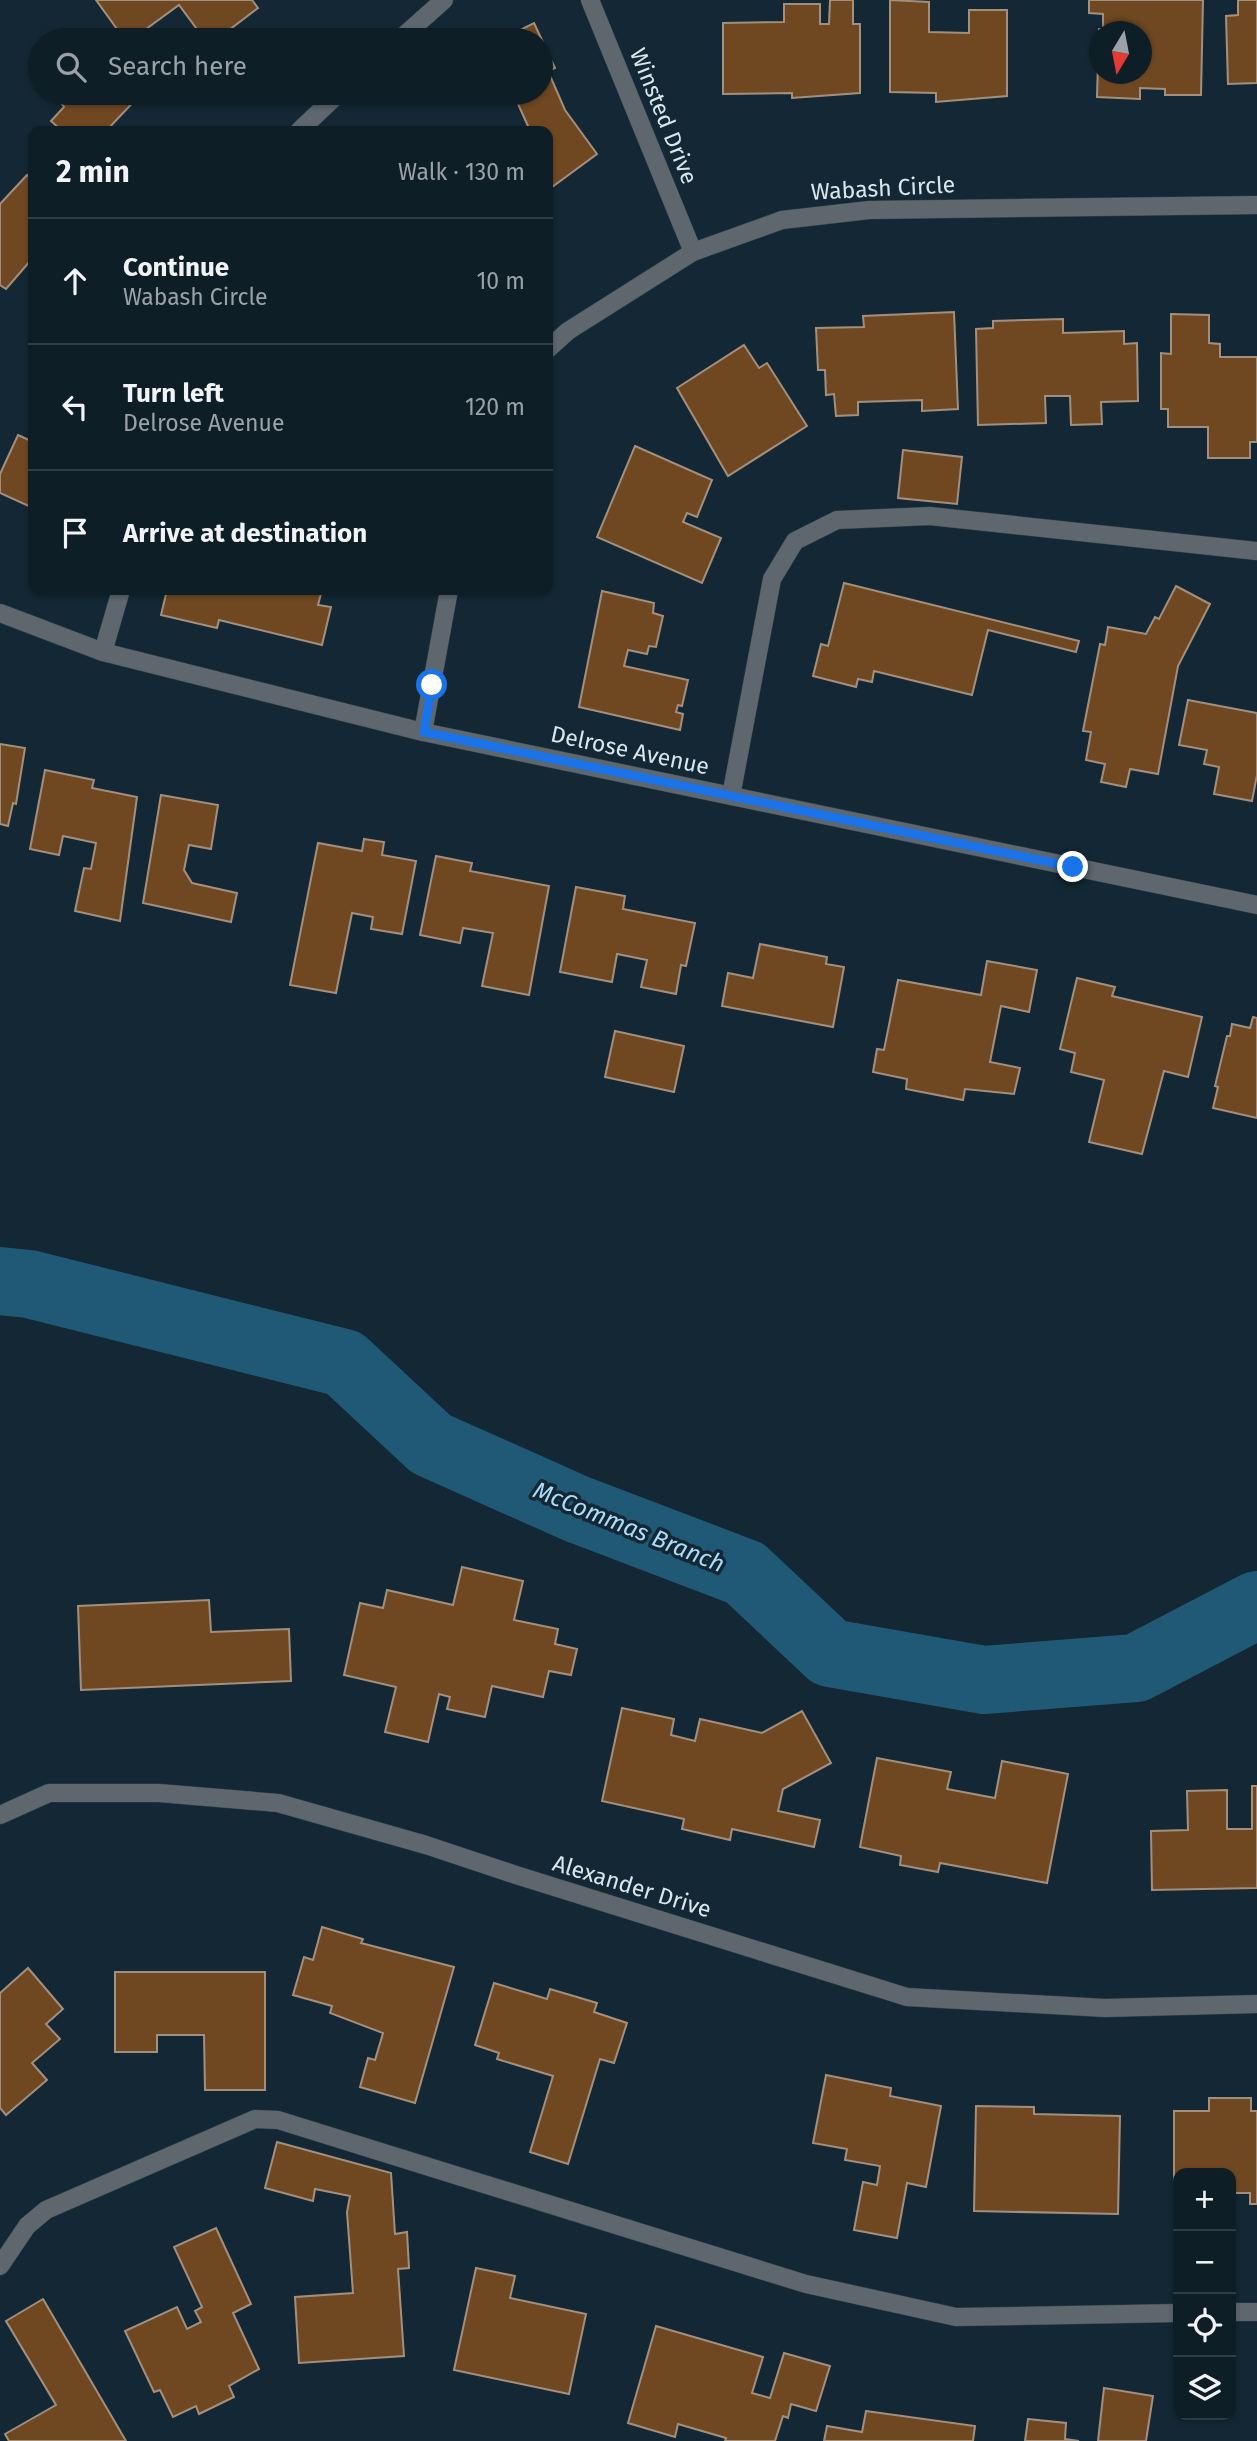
<!DOCTYPE html>
<html lang="en">
<head>
<meta charset="utf-8">
<style>
  :root { --surface:#0e1e27; --page:#17272f; --text:#f1f3f6; --muted:#9ba2a7; --line:#2e3c44 }
  body { margin:0; font-family:"Fira Sans",sans-serif; background:var(--page); color:var(--text) }
  .controls { position:absolute; right:21px; bottom:21px; display:grid; overflow:hidden; border-radius:14px; box-shadow:0 2px 5px #0004 }
  .controls button { width:63px; height:63px; display:grid; place-items:center; padding:0; border:0; border-bottom:2px solid var(--line); background:var(--surface); color:var(--text); font:35px sans-serif }
  .compass { position:absolute; left:1089px; top:21px; width:63px; height:63px; border-radius:50%; background:var(--surface); box-shadow:0 2px 5px #0004; rotate:190deg }
  .stop { position:absolute; width:21px; height:21px; margin:-16px; border:5px solid #1a73e8; border-radius:50%; background:#fff }
  .stop.end { background:#1a73e8; border-color:#fff; box-shadow:0 2px 7px #0008 }
  .list { margin:0; padding:0; list-style:none }
  h2 { display:flex; justify-content:space-between; align-items:center; height:91px; margin:0; padding:0 28px; font-size:30px }
  h2 small { font-size:23px; font-weight:400; color:var(--muted) }
  .list li { display:grid; grid-template-columns:46px 1fr auto; gap:21px; align-items:center; box-sizing:border-box; height:126px; padding:0 28px; border-top:2px solid var(--line) }
  .list b { display:block; font-size:26px; white-space:nowrap }
  .list p { margin:0; font-size:23px; white-space:nowrap; color:var(--muted) }
  .list em { font-size:23px; font-style:normal; color:var(--muted) }
  .icon { flex:none; width:38px; height:38px; fill:none; stroke:currentColor; stroke-width:2; stroke-linecap:round; stroke-linejoin:round }
  .map { position:relative; flex:none; width:1257px; height:2441px; overflow:hidden }
  .search { position:absolute; background:var(--surface); box-shadow:0 2px 5px #0004; left:28px; top:28px; width:525px; height:77px; display:flex; align-items:center; gap:18px; box-sizing:border-box; padding:0 24px; border-radius:38px; color:var(--muted); font-size:26px }
  .panel { position:absolute; background:var(--surface); box-shadow:0 2px 5px #0004; left:28px; top:126px; width:525px; height:469px; border-radius:14px }
  .map>svg:first-child { display:block }
  .lines { fill:none; stroke-linecap:round; stroke-linejoin:round }
  .river { stroke:#205976; stroke-width:68 }
  .building { fill:#6f4821; stroke:#a38f7e; stroke-width:2; fill-rule:evenodd }
  .minor-casing { stroke:#2f434e; stroke-width:19 }
  .minor { stroke:#5d676d; stroke-width:18 }
  .route { stroke:#1a73e8; stroke-width:9 }
  .labels { text-anchor:middle; dominant-baseline:central; stroke-width:7; stroke-linejoin:round; paint-order:stroke }
  .street-label { font-size:23px; fill:#d9e6ee; stroke:#132834 }
  .water-label { font-size:24px; font-style:italic; fill:#addcf9; stroke:#132834 }
</style>
</head>
<body>
<div class="map">
<svg width="1257" height="2441" viewBox="0 0 1257 2441">
  <rect width="100%" height="100%" fill="#132834"/>
  <g class="lines">
    <polyline class="river" points="0,1281 29,1284 344,1363 431,1444 577,1509 745,1573 830,1653 984,1680 1136,1668 1257,1605"/>
  </g>
  <g class="building">
    <polygon points="96,0 252,0 258,8 216,40 205,40 179,5 131,40 125,40"/>
    <polygon points="830,0 853,0 853,24 860,24 860,93 792,98 792,93 723,94 723,23 784,22 784,4 820,4 820,24 829,24"/>
    <polygon points="890,0 929,2 929,32 969,33 969,10 1007,10 1007,96 936,102 936,93 890,92"/>
    <path d="M 1089,0 L 1203,0 L 1201,95 L 1165,95 L 1165,89 L 1140,88 L 1140,99 L 1097,97 L 1099,29 L 1103,29 L 1103,14 L 1089,13 ZM 1100,32 L 1142,32 L 1142,74 L 1100,74 Z"/>
    <polygon points="1238,0 1257,0 1257,83 1228,84 1226,16 1238,15"/>
    <polygon points="534,23 555,68 548,71 565,110 597,154 548,190 548,131 521,131 528,126 513,93 541,93 541,40 500,40"/>
    <polygon points="63,93 142,93 106,131 62,131 51,121 64,107 58,99"/>
    <polygon points="27,175 33,181 33,263 31,260 6,289 0,285 0,204"/>
    <polygon points="954,312 958,409 922,411 922,400 858,402 858,415 836,416 834,394 826,395 825,370 818,370 816,328 864,327 863,316"/>
    <polygon points="1171,314 1209,315 1209,343 1220,344 1220,357 1257,357 1257,442 1250,442 1250,458 1208,458 1208,427 1168,427 1168,409 1161,409 1161,353 1171,354"/>
    <polygon points="1063,319 1063,333 1124,331 1124,344 1137,343 1138,401 1101,402 1102,424 1071,425 1070,396 1045,396 1046,423 978,425 976,329 993,328 993,321"/>
    <polygon points="744,345 759,368 767,363 807,426 728,476 677,388"/>
    <polygon points="18,435 33,442 33,508 0,493 0,474"/>
    <polygon points="635,446 712,480 697,517 687,513 683,522 721,538 702,583 597,537"/>
    <polygon points="903,450 962,457 957,504 898,498"/>
    <polygon points="844,583 1079,641 1076,652 988,630 972,695 874,671 872,682 858,679 856,687 813,676 821,644 828,646"/>
    <polygon points="1176,586 1210,604 1178,666 1158,774 1130,769 1126,787 1101,782 1105,764 1086,760 1091,732 1083,731 1100,644 1105,645 1108,627 1146,634 1155,617 1159,619"/>
    <polygon points="167,590 322,590 318,605 331,607 322,645 219,620 217,628 161,615"/>
    <polygon points="602,591 654,603 653,613 663,616 656,647 649,646 647,654 628,650 624,666 688,680 682,706 678,705 676,712 683,714 680,730 579,707"/>
    <polygon points="1188,700 1257,713 1257,775 1252,801 1214,794 1219,767 1204,764 1207,750 1179,745"/>
    <polygon points="0,744 25,748 16,804 13,803 8,826 0,824"/>
    <polygon points="45,770 94,780 92,788 137,797 120,921 75,911 84,868 91,869 96,843 63,836 59,855 30,849"/>
    <polygon points="161,795 218,805 211,849 189,845 184,870 192,883 237,893 231,922 143,903"/>
    <polygon points="364,839 384,842 382,855 416,861 402,934 371,929 373,917 352,913 336,993 290,985 318,843 362,851"/>
    <polygon points="436,856 472,863 470,871 549,886 529,995 482,986 493,933 463,928 460,943 420,935"/>
    <polygon points="576,887 625,896 623,909 695,923 686,966 681,965 676,994 641,987 647,960 617,954 612,982 560,972"/>
    <polygon points="760,944 827,957 826,964 844,967 833,1027 722,1006 728,973 753,978"/>
    <polygon points="987,961 1037,970 1029,1012 1001,1006 990,1062 1020,1068 1014,1094 965,1089 963,1100 906,1089 907,1079 873,1072 877,1049 884,1050 898,980 981,995"/>
    <polygon points="1077,978 1115,987 1112,996 1202,1017 1188,1077 1164,1071 1142,1154 1089,1142 1104,1080 1071,1072 1075,1053 1060,1049"/>
    <polygon points="1253,1017 1257,1018 1257,1118 1213,1108 1218,1087 1215,1086 1227,1036 1230,1036 1232,1024 1250,1028"/>
    <polygon points="615,1031 684,1046 674,1092 605,1077"/>
    <polygon points="462,1567 523,1581 514,1620 558,1629 555,1644 577,1649 571,1675 549,1671 543,1697 492,1686 485,1717 447,1709 450,1697 439,1694 428,1742 385,1732 396,1687 344,1675 360,1603 383,1608 387,1590 453,1605"/>
    <polygon points="209,1600 211,1632 289,1629 291,1681 81,1690 78,1606"/>
    <polygon points="622,1708 674,1719 671,1735 695,1741 700,1719 762,1733 802,1711 831,1763 783,1789 778,1811 820,1820 814,1847 732,1829 730,1840 682,1829 684,1819 602,1801"/>
    <polygon points="877,1758 951,1772 947,1789 995,1798 1002,1761 1068,1774 1047,1883 940,1863 938,1872 900,1865 901,1856 860,1847"/>
    <polygon points="1252,1786 1257,1786 1257,1888 1152,1890 1151,1831 1188,1830 1187,1791 1227,1790 1227,1829 1252,1829"/>
    <polygon points="322,1927 363,1939 361,1943 454,1967 415,2103 360,2087 368,2058 375,2060 383,2033 330,2013 332,2006 293,1995 304,1957 313,1960"/>
    <polygon points="28,1968 63,2009 46,2024 60,2039 32,2063 47,2080 6,2115 0,2108 0,1993"/>
    <polygon points="115,1972 265,1972 265,2090 205,2090 204,2035 157,2035 157,2052 115,2052"/>
    <polygon points="494,1983 547,1999 550,1989 597,2003 594,2012 627,2023 614,2063 600,2059 568,2164 530,2152 553,2076 497,2059 499,2053 475,2045"/>
    <polygon points="826,2075 891,2088 890,2096 941,2106 926,2187 907,2183 897,2238 854,2230 863,2182 877,2185 880,2166 845,2160 847,2149 813,2143"/>
    <polygon points="1209,2098 1251,2098 1251,2111 1257,2111 1257,2204 1250,2204 1250,2193 1231,2193 1231,2173 1178,2173 1178,2193 1174,2193 1174,2111 1209,2111"/>
    <polygon points="976,2106 1034,2107 1034,2114 1120,2116 1118,2214 974,2211"/>
    <polygon points="277,2142 391,2173 395,2234 407,2232 409,2268 398,2269 404,2356 299,2363 295,2297 353,2293 347,2212 350,2196 315,2189 313,2201 265,2188"/>
    <polygon points="216,2228 251,2304 233,2313 259,2369 229,2386 234,2397 199,2414 196,2406 173,2417 160,2390 154,2392 125,2331 177,2307 187,2329 201,2322 195,2311 202,2307 174,2247"/>
    <polygon points="476,2268 515,2276 510,2298 586,2314 569,2394 454,2370"/>
    <polygon points="43,2299 126,2441 9,2441 5,2434 56,2405 6,2321"/>
    <polygon points="656,2326 763,2357 752,2393 770,2398 784,2353 830,2366 816,2411 791,2404 788,2418 783,2416 775,2441 725,2441 726,2438 678,2424 675,2437 628,2423"/>
    <polygon points="1104,2388 1153,2396 1146,2441 1098,2441"/>
    <polygon points="866,2411 975,2426 973,2441 824,2441 827,2426 862,2432"/>
    <polygon points="1028,2419 1066,2423 1065,2439 1079,2441 1025,2441"/>
  </g>
  <g class="lines">
    <defs>
      <g id="minor">
        <polyline points="590,0 693,252"/>
        <polyline points="399,40 444,0"/>
        <polyline points="299,131 339,93"/>
        <polyline points="548,349 568,331 693,252 782,220 869,210 1257,205"/>
        <polyline points="0,613 103,652 423,732 1257,905"/>
        <polyline points="103,652 121,590"/>
        <polyline points="423,732 449,590"/>
        <polyline points="731,796 772,579 795,541 837,520 930,516 1257,551"/>
        <polyline points="0,1815 49,1793 159,1793 278,1803 426,1845 516,1875 907,1997 1105,2008 1257,2004"/>
        <polyline points="0,2266 27,2226 46,2210 255,2119 278,2120 806,2284 956,2317 1178,2313"/>
        <polyline points="1231,2312 1257,2312"/>
      </g>
    </defs>
    <use href="#minor" class="minor-casing"/>
    <use href="#minor" class="minor"/>
  </g>
  <g class="lines">
    <polyline class="route" points="432,685 424,732 1073,867"/>
  </g>
  <g class="labels">
    <g class="street-label">
      <text transform="translate(664 116) rotate(68)">Winsted Drive</text>
      <text transform="translate(883 188) rotate(-3)">Wabash Circle</text>
      <text transform="translate(630 750) rotate(12)">Delrose Avenue</text>
      <text transform="translate(632 1886) rotate(17)">Alexander Drive</text>
    </g>
    <g class="water-label">
      <text transform="translate(629 1527) rotate(22)">McCommas Branch</text>
    </g>
  </g>
</svg>
<div class="controls">
<button>+</button>
<button>−</button>
<button><svg class="icon" aria-label="locate" viewBox="0 0 24 24"><circle cx="12" cy="12" r="6"/><path d="M12 2v4M12 18v4M2 12h4M18 12h4"/></svg></button>
<button><svg class="icon" aria-label="layers" viewBox="0 0 24 24"><path d="M12 4l9 5-9 5-9-5zM3 14l9 5 9-5"/></svg></button>
</div>
<svg class="compass" viewBox="-18 -18 36 36"><path d="M0-13l5 13h-10z" fill="#e53935"/><path d="M0 13l5-13h-10z" fill="#9ba2a7"/></svg>
<div class="stop" style="left:432px;top:685px"></div>
<div class="stop end" style="left:1073px;top:867px"></div>
<div class="search"><svg class="icon" aria-label="search" viewBox="0 0 24 24"><circle cx="10" cy="10" r="6"/><path d="M15 15l6 6"/></svg>Search here</div>
<section class="panel">
<h2>2 min<small>Walk · 130 m</small></h2>
<ul class="list">
<li><svg class="icon" aria-label="ahead" viewBox="0 0 24 24"><path d="M12 20V5M6 11l6-6 6 6"/></svg><div><b>Continue</b><p>Wabash Circle</p></div><em>10 m</em></li>
<li><svg class="icon" aria-label="left" viewBox="0 0 24 24"><path d="M17 20v-9H6M10 6l-5 5 5 5"/></svg><div><b>Turn left</b><p>Delrose Avenue</p></div><em>120 m</em></li>
<li><svg class="icon" aria-label="arrive" viewBox="0 0 24 24"><path d="M6 21V4h12l-3 4 3 4H6"/></svg><div><b>Arrive at destination</b></div></li>
</ul>
</section>
</div>
</body>
</html>
